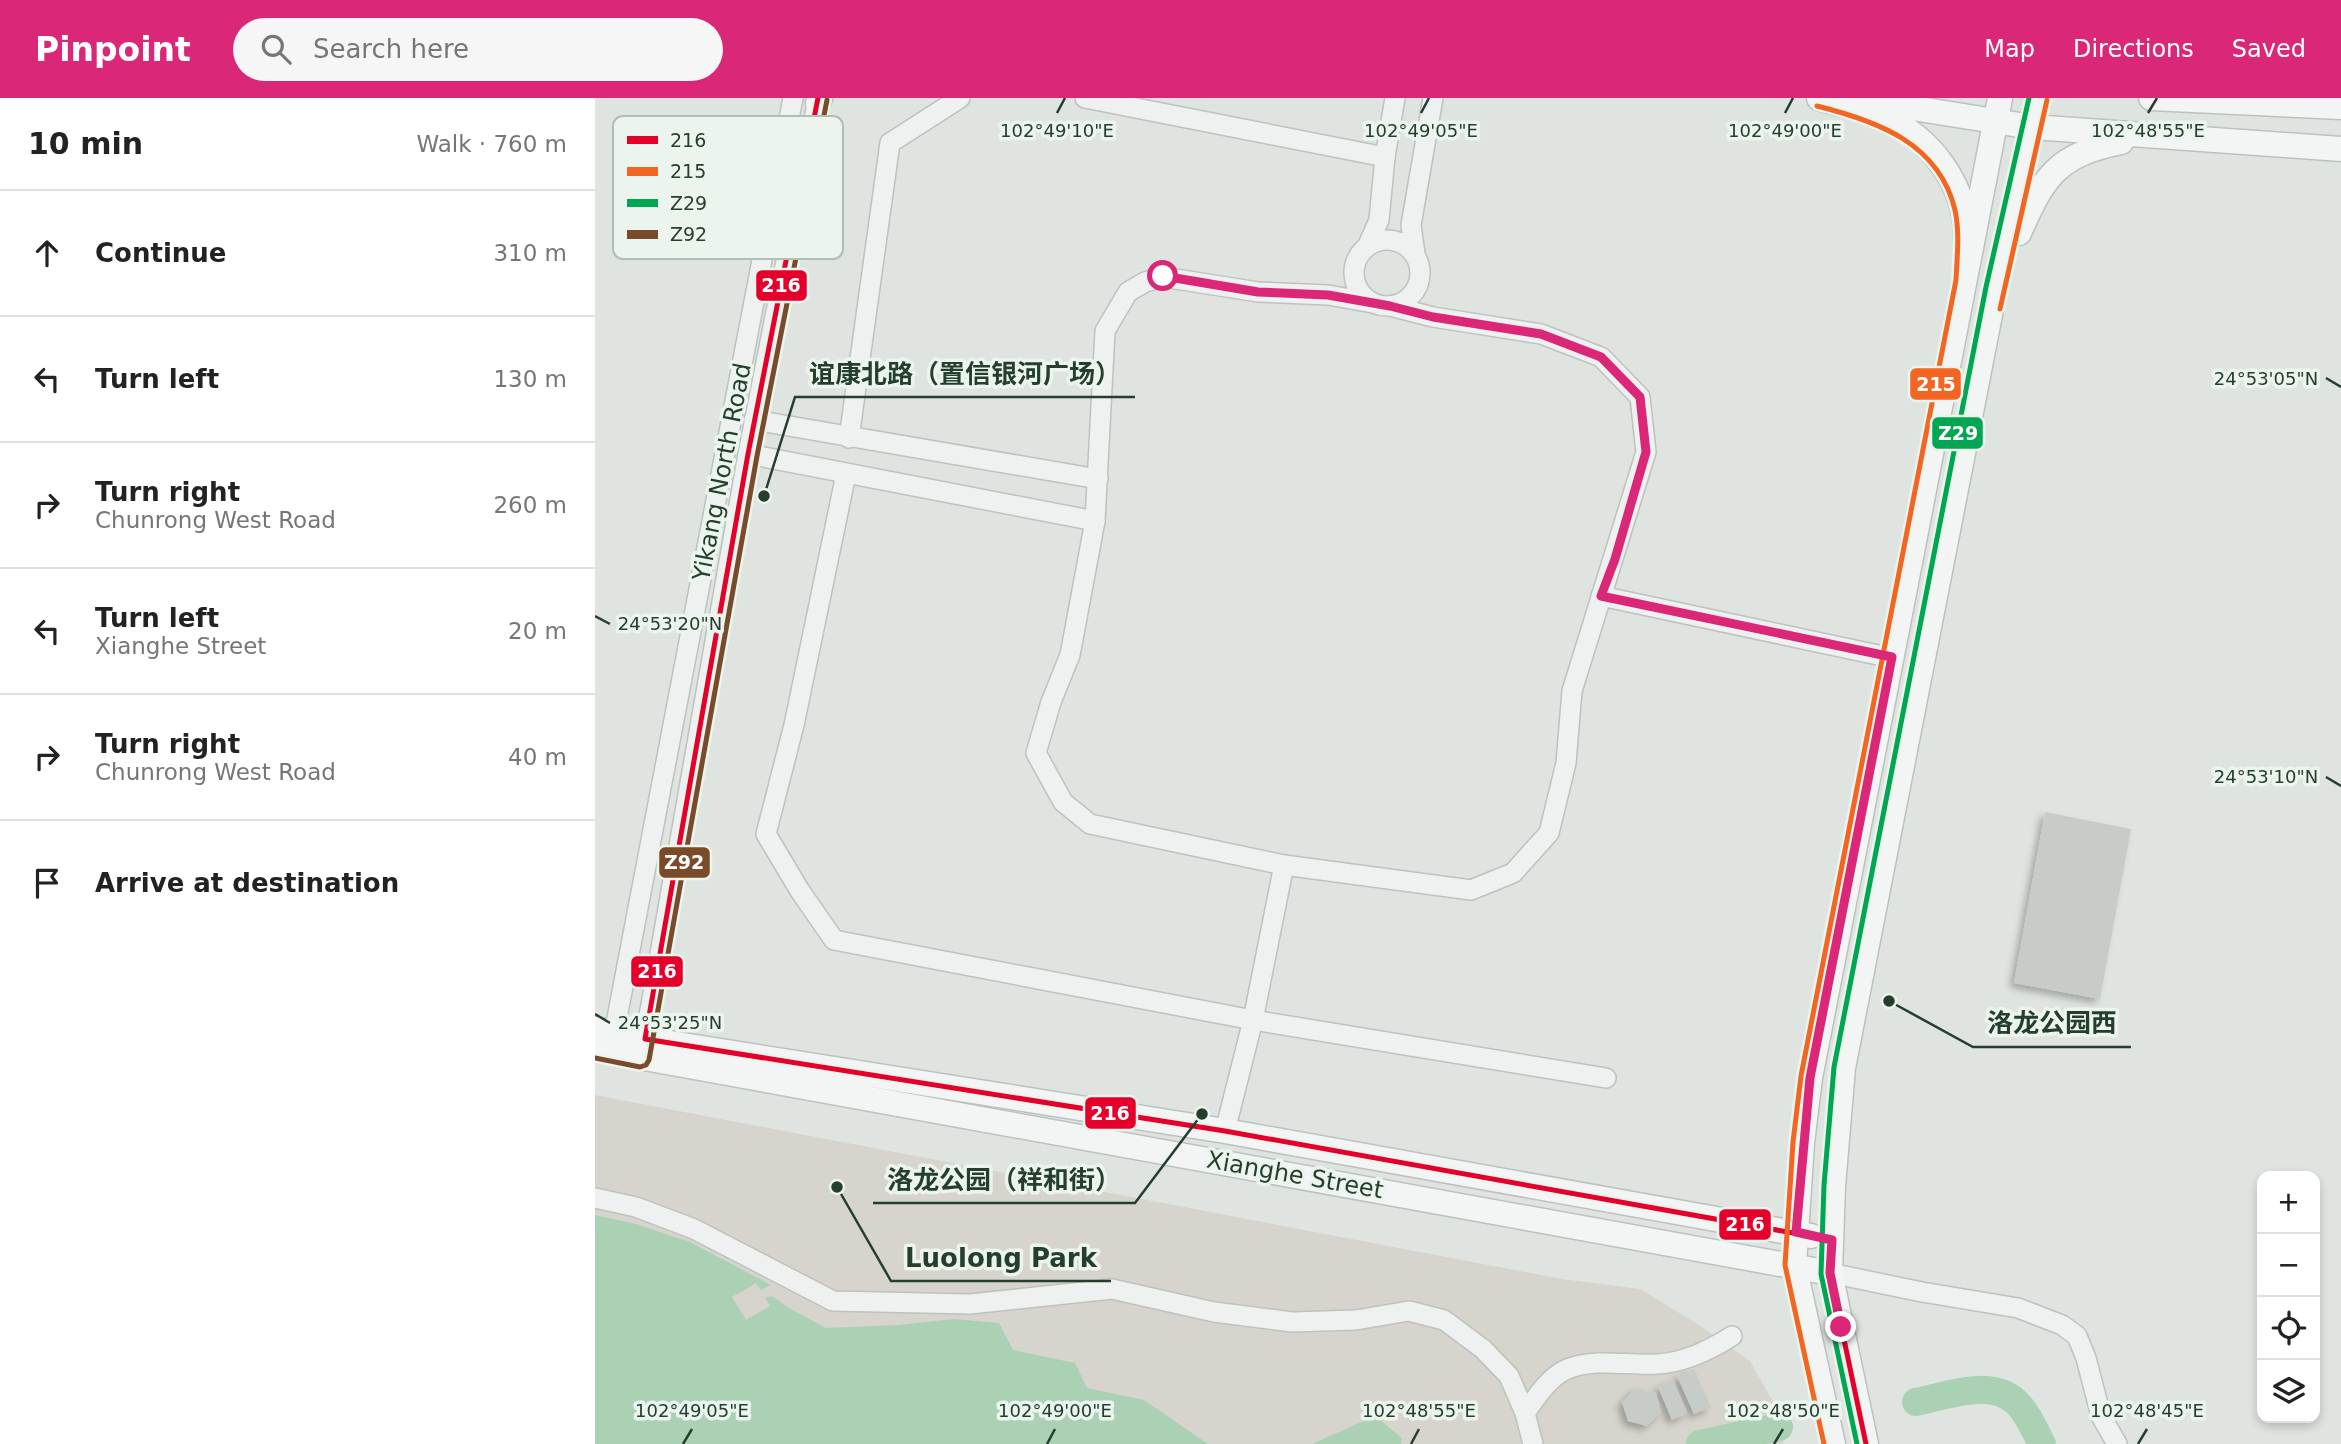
<!DOCTYPE html>
<html lang="en">
<head>
<meta charset="utf-8">
<style>
  :root { --surface:#fff; --page:#f6f6f6; --text:#222; --muted:#767676; --line:#e0e0e0; --accent:#db2777 }
  body { margin:0; font-family:"DejaVu Sans","Noto Sans SC",sans-serif; background:var(--page); color:var(--text) }
  .controls { position:absolute; right:21px; bottom:21px; display:grid; overflow:hidden; border-radius:14px; box-shadow:0 4px 10px #0003 }
  .controls button { width:63px; height:63px; display:grid; place-items:center; padding:0; border:0; border-bottom:2px solid var(--line); background:var(--surface); color:var(--text); font:35px sans-serif }
  .stop { position:absolute; width:21px; height:21px; margin:-16px; border:5px solid #db2777; border-radius:50%; background:#fff }
  .stop.end { background:#db2777; border-color:#fff; box-shadow:0 2px 7px #0008 }
  .list { margin:0; padding:0; list-style:none }
  h2 { display:flex; justify-content:space-between; align-items:center; height:91px; margin:0; padding:0 28px; font-size:30px }
  h2 small { font-size:23px; font-weight:400; color:var(--muted) }
  .list li { display:grid; grid-template-columns:46px 1fr auto; gap:21px; align-items:center; box-sizing:border-box; height:126px; padding:0 28px; border-top:2px solid var(--line) }
  .list b { display:block; font-size:26px; white-space:nowrap }
  .list p { margin:0; font-size:23px; white-space:nowrap; color:var(--muted) }
  .list em { font-size:23px; font-style:normal; color:var(--muted) }
  .icon { flex:none; width:38px; height:38px; fill:none; stroke:currentColor; stroke-width:2; stroke-linecap:round; stroke-linejoin:round }
  .map { position:relative; flex:none; width:1746px; height:1346px; overflow:hidden }
  header { display:flex; align-items:center; gap:42px; box-sizing:border-box; height:98px; padding:0 35px; background:var(--accent); color:#fff }
  header strong { font-size:33px }
  nav { display:flex; gap:38px; margin-inline-start:auto; font-size:24px }
  .search { width:490px; height:63px; background:var(--page); display:flex; align-items:center; gap:18px; box-sizing:border-box; padding:0 24px; border-radius:38px; color:var(--muted); font-size:26px }
  main { display:flex }
  aside { flex:1; background:var(--surface) }
  .map>svg:first-child { display:block }
  .green { fill:#d7d4cd }
  .water { fill:#aad1b4 }
  .lines { fill:none; stroke-linecap:round; stroke-linejoin:round }
  .river { stroke:#aad1b4; stroke-width:28 }
  .building { fill:#c7ccc9; filter:url(#shadow) }
  .minor-casing { stroke:#bdc2bf; stroke-width:22 }
  .major-casing { stroke:#bbc2be; stroke-width:27 }
  .minor { stroke:#eef1ef; stroke-width:19 }
  .major { stroke:#f3f5f4; stroke-width:24 }
  .bus-1-casing { stroke:#ebf5ee; stroke-width:10 }
  .bus-2-casing { stroke:#ebf5ee; stroke-width:10 }
  .bus-3-casing { stroke:#ebf5ee; stroke-width:10 }
  .bus-4-casing { stroke:#ebf5ee; stroke-width:10 }
  .bus-1 { stroke:#e4002b; stroke-width:5 }
  .bus-2 { stroke:#f26522; stroke-width:5 }
  .bus-3 { stroke:#00a651; stroke-width:5 }
  .bus-4 { stroke:#7a4b2a; stroke-width:5 }
  .route { stroke:#db2777; stroke-width:9 }
  .ticks { fill:none; stroke:#253e2e; stroke-width:2.5 }
  .labels { text-anchor:middle; dominant-baseline:central; stroke-width:7; stroke-linejoin:round; paint-order:stroke }
  .street-label { font-size:24px; fill:#253e2e; stroke:#ebf5ee }
  .key { fill:#ebf5ee; stroke:#b0beb4; stroke-width:2 }
  .key-label { font-size:19px; fill:#253e2e }
  .ticks-label { font-size:18px; text-anchor:middle; fill:#253e2e; stroke:#ebf5ee; stroke-width:7; stroke-linejoin:round; paint-order:stroke }
  .leader { fill:none; stroke:#253e2e; stroke-width:2.5 }
  .callout-dot { fill:#253e2e; stroke:#ebf5ee; stroke-width:2.5 }
  .callout-label { font-size:26px; text-anchor:middle; font-weight:bold; fill:#253e2e; stroke:#ebf5ee; stroke-width:7; stroke-linejoin:round; paint-order:stroke }
  .line-badge { stroke:#ebf5ee; stroke-width:2.5 }
  .badge-label { font-size:19px; text-anchor:middle; font-weight:bold; fill:#fff }
</style>
</head>
<body>
<header>
<strong>Pinpoint</strong>
<div class="search"><svg class="icon" aria-label="search" viewBox="0 0 24 24"><circle cx="10" cy="10" r="6"/><path d="M15 15l6 6"/></svg>Search here</div>
<nav><a>Map</a><a>Directions</a><a>Saved</a></nav>
</header>
<main>
<aside>
<h2>10 min<small>Walk · 760 m</small></h2>
<ul class="list">
<li><svg class="icon" aria-label="ahead" viewBox="0 0 24 24"><path d="M12 20V5M6 11l6-6 6 6"/></svg><div><b>Continue</b></div><em>310 m</em></li>
<li><svg class="icon" aria-label="left" viewBox="0 0 24 24"><path d="M17 20v-9H6M10 6l-5 5 5 5"/></svg><div><b>Turn left</b></div><em>130 m</em></li>
<li><svg class="icon" aria-label="right" viewBox="0 0 24 24"><path d="M7 20v-9h11M14 6l5 5-5 5"/></svg><div><b>Turn right</b><p>Chunrong West Road</p></div><em>260 m</em></li>
<li><svg class="icon" aria-label="left" viewBox="0 0 24 24"><path d="M17 20v-9H6M10 6l-5 5 5 5"/></svg><div><b>Turn left</b><p>Xianghe Street</p></div><em>20 m</em></li>
<li><svg class="icon" aria-label="right" viewBox="0 0 24 24"><path d="M7 20v-9h11M14 6l5 5-5 5"/></svg><div><b>Turn right</b><p>Chunrong West Road</p></div><em>40 m</em></li>
<li><svg class="icon" aria-label="arrive" viewBox="0 0 24 24"><path d="M6 21V4h12l-3 4 3 4H6"/></svg><div><b>Arrive at destination</b></div></li>
</ul>
</aside>
<div class="map">
<svg width="1746" height="1346" viewBox="0 0 1746 1346">
  <defs>
    <filter id="shadow"><feDropShadow dx="-4.5" dy="4.5" stdDeviation="3.5" flood-color="#0004"/></filter>
  </defs>
  <rect width="100%" height="100%" fill="#dfe4e1"/>
  <polygon class="green" points="0,997 967,1181 1045,1191 1101,1225 1155,1263 1181,1309 1189,1346 0,1346"/>
  <g class="water">
    <polygon points="0,1117 41,1126 95,1144 176,1187 166,1192 161,1185 137,1199 151,1222 175,1208 170,1200 177,1198 194,1210 231,1230 303,1227 359,1221 404,1225 418,1252 480,1265 492,1290 549,1302 613,1346 0,1346"/>
    <polygon points="780,1318 807,1340 806,1346 717,1346"/>
  </g>
  <g class="lines">
    <g class="river">
      <path d="M 1321,1304 C 1351,1298 1395,1280 1421,1304 C 1432,1314 1440,1333 1447,1346"/>
      <polyline points="1105,1346 1184,1329"/>
    </g>
  </g>
  <g class="building">
    <polygon points="1450,714 1536,731 1505,901 1419,885"/>
    <polygon points="1099,1271 1116,1309 1099,1316 1082,1278"/>
    <polygon points="1078,1282 1092,1315 1077,1322 1063,1289"/>
    <polygon points="1041,1290 1061,1295 1066,1314 1052,1328 1033,1323 1027,1304"/>
  </g>
  <g class="lines">
    <defs>
      <g id="minor">
        <polyline points="490,0 790,59"/>
        <circle cx="792" cy="175" r="33"/>
        <polyline points="773,147 784,122 790,59 800,0"/>
        <polyline points="820,156 816,127 838,0"/>
        <polyline points="778,205 733,197 663,194 568,179 550,184 533,194 510,233 500,423 475,557 456,604 441,655 468,704 495,726 689,767 876,792 918,775 954,735 971,665 977,593 1051,354 1045,299 1006,259 946,236 838,219 795,208"/>
        <polyline points="159,322 503,381"/>
        <polyline points="254,340 295,45 365,0"/>
        <polyline points="153,356 500,423"/>
        <polyline points="251,376 199,627 171,736 205,793 239,842 658,922 1011,980"/>
        <polyline points="1006,498 1297,560"/>
        <polyline points="17,946 198,0"/>
        <polyline points="48,952 153,356 223,0"/>
        <polyline points="630,1033 658,922 689,767"/>
        <polyline points="0,1100 41,1109 99,1131 238,1203 375,1206 517,1191 619,1214 697,1224 761,1222 814,1213 849,1222 888,1251 914,1278 930,1315 938,1346"/>
        <polyline points="1235,1175 1327,1194 1423,1210 1467,1227 1482,1238 1491,1260 1506,1318 1522,1346"/>
        <path d="M 930,1315 C 942,1298 955,1277 975,1270 C 1003,1260 1033,1268 1062,1266 C 1088,1265 1115,1252 1137,1238"/>
      </g>
      <g id="major">
        <path d="M 1224,0 C 1244,6 1266,10 1286,18 C 1335,38 1372,87 1371,140"/>
        <polyline points="1255,0 1437,29 1746,51"/>
        <polyline points="1556,0 1746,9"/>
        <polyline points="223,5 225,0"/>
        <path d="M 1424,135 C 1449,78 1462,57 1526,44"/>
        <polyline points="0,931 50,941 630,1033 1216,1138"/>
        <polyline points="0,951 1235,1175"/>
        <polyline points="1238,1346 1199,1167 1207,1045 1215,980 1405,0"/>
        <polyline points="1271,1346 1235,1175 1238,1088 1248,970 1400,191 1443,0"/>
      </g>
    </defs>
    <use href="#minor" class="minor-casing"/>
    <use href="#major" class="major-casing"/>
    <use href="#minor" class="minor"/>
    <use href="#major" class="major"/>
    <defs>
      <polyline id="bus-1" points="223,0 153,356 50,941 630,1033 1237,1142 1235,1175 1271,1346"/>
      <g id="bus-2">
        <path d="M 1222,8 C 1282,23 1344,45 1360,112 C 1365,135 1362,159 1361,182 L 1206,978 L 1198,1044 L 1190,1167 L 1229,1346"/>
        <polyline points="1405,211 1452,2"/>
      </g>
      <polyline id="bus-3" points="1262,1346 1226,1176 1229,1087 1239,969 1391,189 1434,0"/>
      <polyline id="bus-4" points="0,960 45,969 51,967 54,962 162,358 232,2"/>
    </defs>
    <use href="#bus-1" class="bus-1-casing"/>
    <use href="#bus-2" class="bus-2-casing"/>
    <use href="#bus-3" class="bus-3-casing"/>
    <use href="#bus-4" class="bus-4-casing"/>
    <use href="#bus-1" class="bus-1"/>
    <use href="#bus-2" class="bus-2"/>
    <use href="#bus-3" class="bus-3"/>
    <use href="#bus-4" class="bus-4"/>
  </g>
  <g class="lines">
    <polyline class="route" points="568,178 663,194 733,197 795,208 838,219 946,236 1006,259 1045,299 1051,354 1020,461 1006,498 1297,559 1215,980 1201,1134 1237,1142 1235,1175 1246,1229"/>
  </g>
  <path class="ticks" d="M 462,15 L 470,0M 826,15 L 834,0M 1190,15 L 1198,0M 1553,15 L 1562,0M 1731,280 L 1746,289M 0,518 L 15,526M 1731,679 L 1746,688M 0,916 L 15,925M 88,1346 L 97,1331M 452,1346 L 460,1331M 816,1346 L 824,1331M 1179,1346 L 1188,1331M 1543,1346 L 1552,1331"/>
  <g class="labels">
    <g class="street-label">
      <text transform="translate(127 374) rotate(-79)">Yikang North Road</text>
      <text transform="translate(700 1077) rotate(10)">Xianghe Street</text>
    </g>
  </g>
  <rect x="18" y="18" width="230" height="143" rx="10" class="key"/>
  <rect x="32" y="38" width="31" height="8" fill="#e4002b"/>
  <rect x="32" y="69" width="31" height="9" fill="#f26522"/>
  <rect x="32" y="101" width="31" height="8" fill="#00a651"/>
  <rect x="32" y="132" width="31" height="9" fill="#7a4b2a"/>
  <g class="key-label">
    <text x="75" y="49">216</text>
    <text x="75" y="80">215</text>
    <text x="75" y="112">Z29</text>
    <text x="75" y="143">Z92</text>
  </g>
  <g class="ticks-label">
    <text x="462" y="39">102°49'10"E</text>
    <text x="826" y="39">102°49'05"E</text>
    <text x="1190" y="39">102°49'00"E</text>
    <text x="1553" y="39">102°48'55"E</text>
    <text x="1671" y="287">24°53'05"N</text>
    <text x="75" y="532">24°53'20"N</text>
    <text x="1671" y="685">24°53'10"N</text>
    <text x="75" y="931">24°53'25"N</text>
    <text x="97" y="1319">102°49'05"E</text>
    <text x="460" y="1319">102°49'00"E</text>
    <text x="824" y="1319">102°48'55"E</text>
    <text x="1188" y="1319">102°48'50"E</text>
    <text x="1552" y="1319">102°48'45"E</text>
  </g>
  <path class="leader" d="M169 398L200 299H540M1294 903L1378 949H1536M607 1016L540 1105H278M242 1089L296 1183H516"/>
  <g class="callout-dot">
    <circle cx="169" cy="398" r="7"/>
    <circle cx="1294" cy="903" r="7"/>
    <circle cx="607" cy="1016" r="7"/>
    <circle cx="242" cy="1089" r="7"/>
  </g>
  <g class="callout-label">
    <text x="370" y="285">谊康北路（置信银河广场）</text>
    <text x="1457" y="934">洛龙公园西</text>
    <text x="409" y="1091">洛龙公园（祥和街）</text>
    <text x="406" y="1169">Luolong Park</text>
  </g>
  <g class="line-badge">
    <rect x="160" y="171" width="53" height="33" rx="7" fill="#e4002b"/>
    <rect x="1314" y="269" width="53" height="34" rx="7" fill="#f26522"/>
    <rect x="1336" y="318" width="53" height="34" rx="7" fill="#00a651"/>
    <rect x="63" y="748" width="53" height="33" rx="7" fill="#7a4b2a"/>
    <rect x="35" y="857" width="54" height="33" rx="7" fill="#e4002b"/>
    <rect x="489" y="998" width="53" height="34" rx="7" fill="#e4002b"/>
    <rect x="1123" y="1110" width="54" height="33" rx="7" fill="#e4002b"/>
  </g>
  <g class="badge-label">
    <text x="186" y="194">216</text>
    <text x="1341" y="293">215</text>
    <text x="1363" y="342">Z29</text>
    <text x="89" y="771">Z92</text>
    <text x="62" y="880">216</text>
    <text x="515" y="1022">216</text>
    <text x="1150" y="1133">216</text>
  </g>
</svg>
<div class="controls">
<button>+</button>
<button>−</button>
<button><svg class="icon" aria-label="locate" viewBox="0 0 24 24"><circle cx="12" cy="12" r="6"/><path d="M12 2v4M12 18v4M2 12h4M18 12h4"/></svg></button>
<button><svg class="icon" aria-label="layers" viewBox="0 0 24 24"><path d="M12 4l9 5-9 5-9-5zM3 14l9 5 9-5"/></svg></button>
</div>
<div class="stop" style="left:568px;top:178px"></div>
<div class="stop end" style="left:1246px;top:1229px"></div>
</div>
</main>
</body>
</html>
